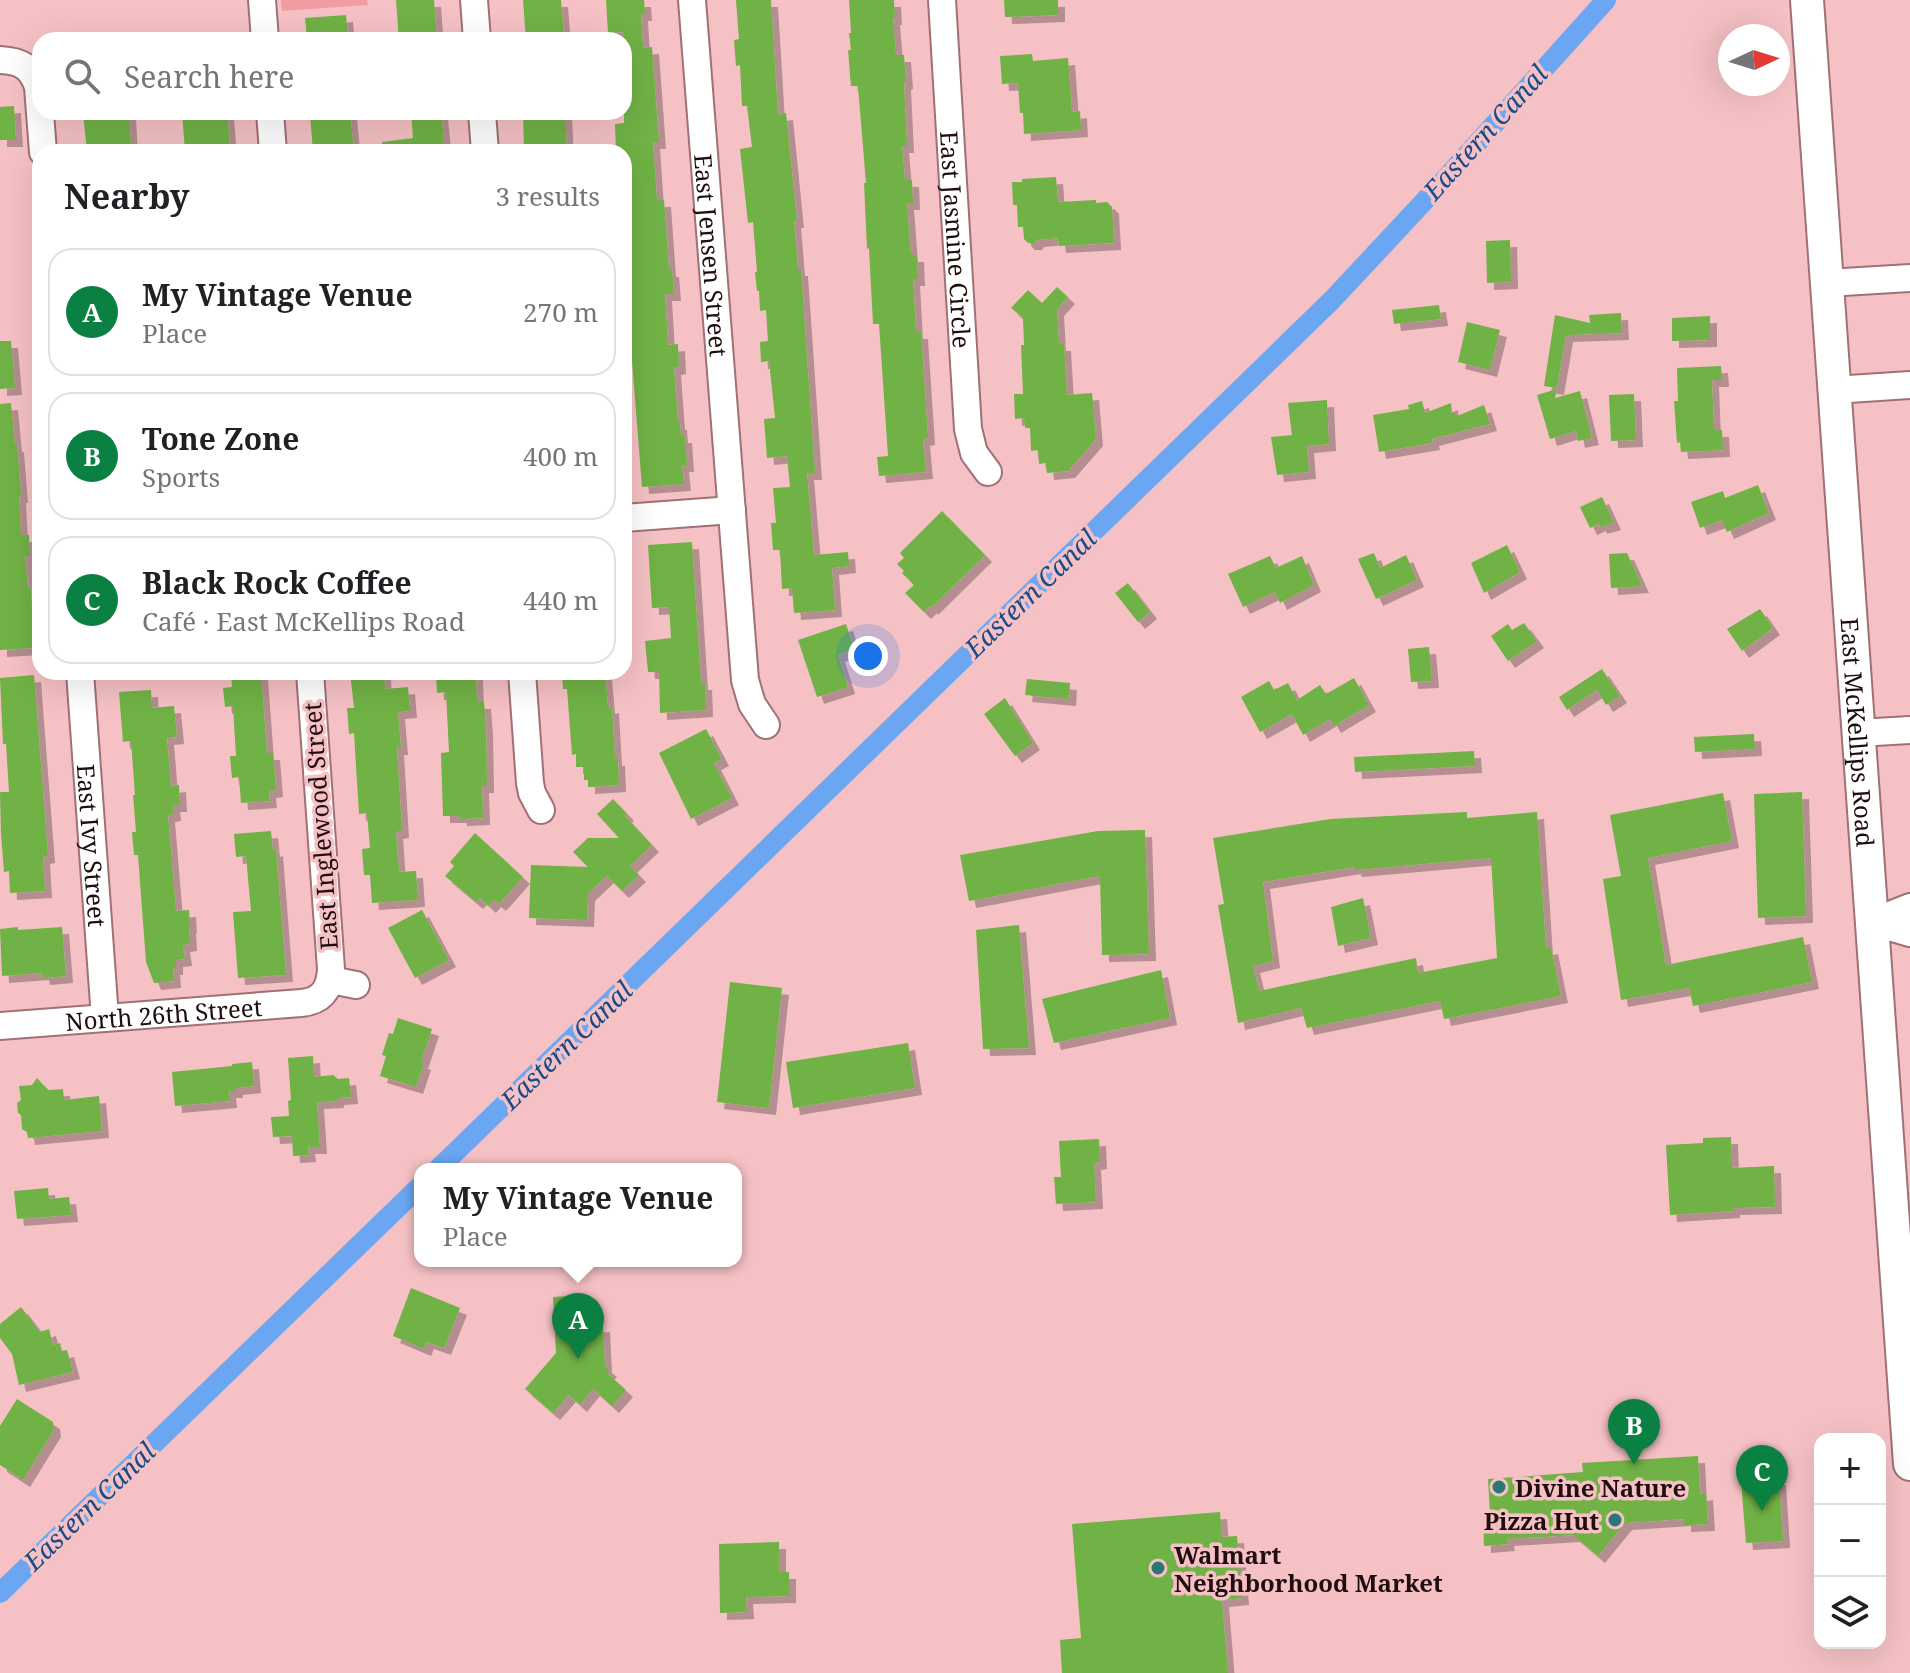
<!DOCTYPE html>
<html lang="en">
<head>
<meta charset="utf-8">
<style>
  :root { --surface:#fff; --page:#f6f6f6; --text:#202124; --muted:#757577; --line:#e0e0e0; --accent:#0b8043 }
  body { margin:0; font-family:"Noto Serif",serif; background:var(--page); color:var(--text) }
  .controls { position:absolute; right:24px; bottom:24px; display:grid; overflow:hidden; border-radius:16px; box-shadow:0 8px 32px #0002 }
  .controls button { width:72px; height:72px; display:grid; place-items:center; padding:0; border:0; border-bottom:2px solid var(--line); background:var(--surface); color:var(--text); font:40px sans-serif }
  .compass { position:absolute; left:1718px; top:24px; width:72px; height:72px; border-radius:50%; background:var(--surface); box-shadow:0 8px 32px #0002; rotate:86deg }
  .you { position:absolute; left:868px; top:656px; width:28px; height:28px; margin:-20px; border:6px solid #fff; border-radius:50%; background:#1a73e8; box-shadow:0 0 0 12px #1a73e833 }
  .badge { display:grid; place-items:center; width:52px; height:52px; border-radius:50%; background:var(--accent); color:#fff; font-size:26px; font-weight:700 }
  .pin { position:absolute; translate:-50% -66px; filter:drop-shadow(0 2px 4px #0008) }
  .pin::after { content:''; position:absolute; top:42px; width:28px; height:24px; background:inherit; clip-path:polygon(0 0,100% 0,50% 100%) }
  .popup { position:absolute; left:414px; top:1163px; width:328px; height:104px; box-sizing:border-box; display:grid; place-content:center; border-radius:16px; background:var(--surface); filter:drop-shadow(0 2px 6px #0005); font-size:26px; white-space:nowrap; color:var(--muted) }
  .popup b { font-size:30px; color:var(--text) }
  .popup::after { content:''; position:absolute; left:50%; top:100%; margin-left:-16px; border:16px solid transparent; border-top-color:var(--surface) }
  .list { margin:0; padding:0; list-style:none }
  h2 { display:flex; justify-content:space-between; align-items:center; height:104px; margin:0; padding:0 32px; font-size:34px }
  h2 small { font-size:26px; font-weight:400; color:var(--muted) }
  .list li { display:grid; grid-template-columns:52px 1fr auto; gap:24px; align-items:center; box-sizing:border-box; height:128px; margin:0 16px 16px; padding:0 16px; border:2px solid var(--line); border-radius:24px }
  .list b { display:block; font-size:30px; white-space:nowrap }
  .list p { margin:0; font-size:26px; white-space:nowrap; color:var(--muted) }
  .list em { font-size:26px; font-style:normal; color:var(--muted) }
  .icon { flex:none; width:44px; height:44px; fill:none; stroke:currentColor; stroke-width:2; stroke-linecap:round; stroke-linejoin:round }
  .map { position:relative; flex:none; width:1910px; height:1673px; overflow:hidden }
  .search { position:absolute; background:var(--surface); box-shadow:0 8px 32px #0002; left:32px; top:32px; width:600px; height:88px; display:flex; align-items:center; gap:20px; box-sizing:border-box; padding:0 28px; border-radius:24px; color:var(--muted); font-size:30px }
  .panel { position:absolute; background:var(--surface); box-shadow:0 8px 32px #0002; left:32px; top:144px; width:600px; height:536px; border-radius:24px }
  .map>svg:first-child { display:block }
  .green { fill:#f19ca2 }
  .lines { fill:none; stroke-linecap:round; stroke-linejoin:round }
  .canal { stroke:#6aa6f1; stroke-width:20 }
  .building { fill:#6fb244; fill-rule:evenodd; filter:url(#shadow) }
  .minor-casing { stroke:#a07174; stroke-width:30 }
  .major-casing { stroke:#a07174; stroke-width:36 }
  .minor { stroke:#fff; stroke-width:26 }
  .major { stroke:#fff; stroke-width:32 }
  .poi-dot { fill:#2c7676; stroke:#f5c1c4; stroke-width:3 }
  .labels { text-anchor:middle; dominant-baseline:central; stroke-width:7; stroke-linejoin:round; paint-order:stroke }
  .street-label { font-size:24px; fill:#1f0d0f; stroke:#f5c1c4 }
  .poi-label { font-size:24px; font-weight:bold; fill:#1f0d0f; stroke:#f5c1c4; text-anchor:start }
  .water-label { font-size:26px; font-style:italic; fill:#184b87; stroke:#f5c1c4 }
</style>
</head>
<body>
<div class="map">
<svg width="1910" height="1673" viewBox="0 0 1910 1673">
  <defs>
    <filter id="shadow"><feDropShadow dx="7" dy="7" stdDeviation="0" flood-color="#0004"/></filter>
  </defs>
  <rect width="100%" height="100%" fill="#f5c1c4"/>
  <polygon class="green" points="281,0 367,0 368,5 282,11"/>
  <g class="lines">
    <g class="canal">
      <polyline points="438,1169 1332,300 1445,179 1606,0"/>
      <polyline points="0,1593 420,1186"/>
    </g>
  </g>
  <g class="building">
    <polygon points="396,0 434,0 437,40 399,40"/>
    <polygon points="523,0 561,0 564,38 526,40"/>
    <polygon points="606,0 644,0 645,14 641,14 643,48 652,47 659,142 653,142 657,200 664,200 669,270 672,270 674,294 665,294 668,345 678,344 679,367 674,368 678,423 680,423 681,436 685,436 687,465 682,465 684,484 642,487 625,273 627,273 624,224 632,223 629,182 624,183 624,152 616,152 615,124 624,123 624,32 608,33"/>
    <polygon points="736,0 771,0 778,114 786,113 797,221 794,221 798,269 801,269 815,473 807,473 814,555 848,552 849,566 832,568 835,610 794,613 792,588 782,589 780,550 773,550 771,523 776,523 773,488 790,487 787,456 767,458 764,419 775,418 769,361 761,362 760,342 768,341 766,310 760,311 759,291 757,291 755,272 757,272 753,222 748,223 740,149 752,147 747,106 742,106 740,65 736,66 734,40 739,39"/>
    <polygon points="849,0 894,0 895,18 893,18 896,55 904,55 906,82 904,83 907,146 902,146 905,180 912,180 913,203 907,203 911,255 917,255 918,279 913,279 916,332 921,332 928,438 923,439 926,472 879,476 877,457 888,456 879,324 873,324 869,248 867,249 864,183 866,183 858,86 851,86 848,50 851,50 849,33 851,33"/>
    <polygon points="1004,0 1058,0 1058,15 1005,17"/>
    <polygon points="346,15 348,40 307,40 305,18"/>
    <polygon points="1032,54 1033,61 1068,58 1072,112 1080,111 1081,130 1024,134 1023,113 1020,113 1018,83 1002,84 1000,56"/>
    <polygon points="14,106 16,140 0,140 0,107"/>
    <polygon points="83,112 129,112 131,146 124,146 125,152 87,152"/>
    <polygon points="182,112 227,112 230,148 222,149 223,152 185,152"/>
    <polygon points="332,112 350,112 354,152 313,152 310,114"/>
    <polygon points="411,112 441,112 445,152 383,152 382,142 413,138"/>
    <polygon points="523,112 565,112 567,152 524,152"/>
    <polygon points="1056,177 1058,202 1096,200 1096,203 1107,202 1112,207 1114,243 1059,246 1058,238 1037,240 1035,243 1028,243 1024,239 1023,227 1018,227 1017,205 1013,205 1012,182 1022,182 1022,179"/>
    <polygon points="1510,240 1511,282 1487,283 1486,241"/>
    <polygon points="1057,287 1068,297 1057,309 1059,344 1064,344 1067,395 1092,393 1096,439 1068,471 1047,473 1046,463 1039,464 1038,450 1031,451 1030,428 1025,428 1024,418 1015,419 1014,394 1023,394 1021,345 1024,345 1023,318 1011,308 1028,290 1042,303"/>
    <polygon points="1439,305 1441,319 1394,324 1392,310"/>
    <polygon points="1621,313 1622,333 1566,335 1557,388 1544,386 1555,315 1590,323 1589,315"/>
    <polygon points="1710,316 1710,340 1672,341 1672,318"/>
    <polygon points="1467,322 1500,330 1490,370 1458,362"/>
    <polygon points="0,341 11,341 15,388 0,389"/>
    <polygon points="1721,366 1722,380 1712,380 1714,430 1722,430 1723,450 1681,452 1680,442 1677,443 1674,401 1678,401 1677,368"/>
    <polygon points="1557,389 1555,398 1580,391 1592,438 1578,441 1576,431 1550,439 1537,395"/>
    <polygon points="1634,394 1636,440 1611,441 1609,395"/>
    <polygon points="1327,400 1329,444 1307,446 1309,472 1277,475 1271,437 1292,435 1288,403"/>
    <polygon points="1422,401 1425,413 1451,403 1452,413 1456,413 1457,416 1484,405 1490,424 1432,439 1433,443 1379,452 1373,415 1409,409 1408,405"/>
    <polygon points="11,403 15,445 17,445 21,496 19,496 21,535 29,535 30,556 25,556 28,588 31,587 34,648 0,650 0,404"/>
    <polygon points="1758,485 1769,513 1727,532 1722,520 1700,528 1691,502 1723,491 1725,498"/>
    <polygon points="1602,497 1614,523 1600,527 1599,524 1590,528 1580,507"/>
    <polygon points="942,511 985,555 931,608 930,606 924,612 905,593 914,585 902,573 904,571 897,564 904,558 900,553"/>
    <polygon points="692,542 701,683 705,683 706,710 660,713 659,672 648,672 645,641 671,638 669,607 652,608 648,545"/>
    <polygon points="1507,545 1520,572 1484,593 1471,563"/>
    <polygon points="1374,553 1380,568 1406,555 1417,580 1376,599 1358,559"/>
    <polygon points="1627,553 1642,586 1611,588 1609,554"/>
    <polygon points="1270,556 1276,568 1302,556 1314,585 1280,603 1275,592 1243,607 1228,574"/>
    <polygon points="1128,583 1150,612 1138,622 1115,593"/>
    <polygon points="1760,609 1773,628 1742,651 1727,629"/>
    <polygon points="1524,623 1537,641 1508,661 1491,636 1508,624 1512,630"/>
    <polygon points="846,624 854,649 838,655 848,687 817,697 798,640"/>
    <polygon points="1429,647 1432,681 1411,682 1408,649"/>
    <polygon points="1602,669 1620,696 1606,705 1597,690 1567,710 1559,697"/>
    <polygon points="261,672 267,753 273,753 276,790 269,791 270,801 241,803 239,777 232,778 230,756 236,756 233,706 225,707 223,688 232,687 231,674"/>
    <polygon points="350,672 384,672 385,689 408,687 410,711 398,712 401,748 397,748 402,831 396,832 399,872 416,871 418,900 372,903 370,875 364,875 362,849 370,848 367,813 359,814 354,733 349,734 347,708 354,708"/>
    <polygon points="562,672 605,672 608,707 612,706 615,759 618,759 619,785 588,787 588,780 584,780 584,767 576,767 576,754 572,755 567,689 563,689"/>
    <polygon points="476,673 477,702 484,702 486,729 487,786 482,786 483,818 460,819 460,816 443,816 441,753 449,752 446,692 437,693 436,675"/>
    <polygon points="34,675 48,856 43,857 45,891 10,893 9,871 4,872 1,834 0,792 9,792 6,744 3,744 0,678"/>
    <polygon points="1354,678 1369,705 1334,726 1330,719 1303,735 1292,714 1260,732 1241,697 1269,681 1274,690 1288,683 1297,700 1320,685 1326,694"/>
    <polygon points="1027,679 1070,683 1069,699 1025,695"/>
    <polygon points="151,690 152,708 174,706 177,737 167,738 171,786 179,785 180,805 173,805 174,814 168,815 176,911 189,910 190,926 189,926 190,944 183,945 185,959 176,960 176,968 173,968 174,981 154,983 146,962 138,855 134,855 132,832 136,832 133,795 135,795 131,741 123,742 119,692"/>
    <polygon points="1005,698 1033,743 1015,756 984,714"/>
    <polygon points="706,729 722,759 714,763 732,798 691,819 659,753"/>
    <polygon points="1754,734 1755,749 1695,752 1694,737"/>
    <polygon points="1474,751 1475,766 1355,772 1354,757"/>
    <polygon points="1802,792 1806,916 1758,918 1754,794"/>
    <polygon points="1723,793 1732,841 1648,858 1666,965 1803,937 1812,982 1693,1006 1689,988 1621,1000 1603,879 1621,876 1610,815"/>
    <polygon points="613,799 627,814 625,816 652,845 630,866 639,875 622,891 607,876 588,894 587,920 529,918 531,865 588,867 573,852 588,838 619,838 597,814"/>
    <path d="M 1467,812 L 1467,818 L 1537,812 L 1546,948 L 1551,947 L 1561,996 L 1444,1019 L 1440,1001 L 1307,1028 L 1301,1008 L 1238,1023 L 1218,905 L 1224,904 L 1213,838 L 1330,819 ZM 1491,858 L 1497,958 L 1418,973 L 1416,958 L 1259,991 L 1253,966 L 1273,961 L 1263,882 L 1354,867 L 1355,870 Z"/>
    <polygon points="1145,830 1149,954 1102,955 1100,876 969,901 960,855 1098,831"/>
    <polygon points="271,831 273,850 276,849 286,975 238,978 233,912 251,911 246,856 236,857 234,834"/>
    <polygon points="475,833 523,877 499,904 494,900 489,906 480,898 476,902 445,876 454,866 450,862"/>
    <polygon points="1363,898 1371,938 1338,946 1331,907"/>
    <polygon points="422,910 449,960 415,978 388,928"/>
    <polygon points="1019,925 1029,1048 983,1049 976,930"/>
    <polygon points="18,927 18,930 62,927 66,976 43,978 42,973 2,976 0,929"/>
    <polygon points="1161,970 1170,1018 1054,1043 1042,999"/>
    <polygon points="730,982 782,988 769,1108 717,1102"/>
    <polygon points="398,1018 432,1029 421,1062 424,1063 416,1087 380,1076 386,1056 382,1055 389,1033 393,1034"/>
    <polygon points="908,1043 915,1088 793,1108 786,1062"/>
    <polygon points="313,1056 314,1077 333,1075 338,1079 349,1078 351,1097 337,1098 337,1101 317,1102 320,1147 308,1147 309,1155 293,1156 292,1136 273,1137 271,1117 289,1116 288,1101 291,1100 288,1058"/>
    <polygon points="252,1062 254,1086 236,1088 236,1091 229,1091 230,1101 175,1106 172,1072 232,1066 232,1064"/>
    <polygon points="37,1078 48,1090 63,1089 64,1100 99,1096 102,1131 28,1138 27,1132 22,1129 21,1115 18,1113 17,1103 21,1100 19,1086 32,1085"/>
    <polygon points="1731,1137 1732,1168 1774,1166 1775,1207 1733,1208 1733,1211 1670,1215 1666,1145 1703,1143 1703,1138"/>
    <polygon points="1099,1139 1100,1162 1094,1163 1096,1202 1056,1204 1054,1177 1061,1177 1059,1141"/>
    <polygon points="48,1188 49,1199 69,1197 71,1215 17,1219 14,1191"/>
    <polygon points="411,1288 460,1308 444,1348 427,1342 424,1349 393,1336"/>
    <polygon points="586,1295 588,1326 603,1325 605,1366 610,1370 607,1373 626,1390 612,1406 593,1389 580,1405 569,1395 553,1413 525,1389 556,1353 553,1297"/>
    <polygon points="21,1307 40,1332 49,1329 53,1345 60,1343 62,1351 67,1350 73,1372 19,1385 12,1354 0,1338 0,1324"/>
    <polygon points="17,1399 53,1422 54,1430 23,1480 0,1465 0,1426"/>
    <polygon points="1698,1456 1700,1494 1706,1493 1708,1524 1684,1525 1684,1519 1625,1523 1598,1556 1573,1535 1507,1539 1508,1544 1484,1546 1483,1516 1490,1515 1488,1479 1583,1472 1582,1463"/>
    <polygon points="1779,1478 1783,1541 1746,1543 1741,1481"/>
    <polygon points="1220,1512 1222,1537 1237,1536 1242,1598 1222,1600 1228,1673 1062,1673 1060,1640 1081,1638 1072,1524"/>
    <polygon points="779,1542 779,1572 789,1572 789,1596 746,1597 747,1612 720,1613 719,1544"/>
  </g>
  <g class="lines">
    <defs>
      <g id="minor">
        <polyline points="262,0 265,40"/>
        <polyline points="474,0 477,40"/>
        <path id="s1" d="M 692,0 L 745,680 L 752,704 L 766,725"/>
        <path id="s2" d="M 942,0 L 968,429 L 974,453 L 988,472"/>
        <path d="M 0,60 C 21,61 32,67 38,87 L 43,152"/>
        <polyline points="270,112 273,152"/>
        <polyline points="482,112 485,152"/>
        <polyline points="1827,283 1910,278"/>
        <polyline points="1834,390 1910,385"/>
        <polyline points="624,518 732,510"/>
        <path id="s3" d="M 80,672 L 105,1018"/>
        <polyline points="522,672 530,783 532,793 541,810"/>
        <polyline points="1858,733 1910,730"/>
        <polyline points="1872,922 1910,907"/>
        <polyline points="1872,922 1910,933"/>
        <polyline points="331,980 356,985"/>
        <path id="s4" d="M 0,1026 L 301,1003 C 322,1001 330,989 331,969 L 310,672"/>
      </g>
      <g id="major">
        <path id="s5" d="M 1807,0 L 1910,1464"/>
      </g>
    </defs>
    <use href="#minor" class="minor-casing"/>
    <use href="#major" class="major-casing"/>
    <use href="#minor" class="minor"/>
    <use href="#major" class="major"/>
  </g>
  <g class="poi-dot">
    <circle cx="1499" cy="1487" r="8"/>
    <circle cx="1615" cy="1520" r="8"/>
    <circle cx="1158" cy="1568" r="8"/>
  </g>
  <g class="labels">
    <g class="street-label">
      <text stroke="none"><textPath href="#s2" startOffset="240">East Jasmine Circle</textPath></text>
      <text stroke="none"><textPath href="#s1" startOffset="256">East Jensen Street</textPath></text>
      <text stroke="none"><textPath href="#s5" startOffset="734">East McKellips Road</textPath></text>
      <text transform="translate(320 826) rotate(-94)">East Inglewood Street</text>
      <text stroke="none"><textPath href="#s3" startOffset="174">East Ivy Street</textPath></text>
      <text stroke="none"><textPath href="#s4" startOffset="164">North 26th Street</textPath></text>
    </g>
    <g class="poi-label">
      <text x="1515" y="1487">Divine Nature</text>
      <text x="1599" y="1520" text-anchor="end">Pizza Hut</text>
      <text x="1174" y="1554">Walmart<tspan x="1174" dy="28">Neighborhood Market</tspan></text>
    </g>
    <g class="water-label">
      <text transform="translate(1485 132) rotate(-48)">Eastern Canal</text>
      <text transform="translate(1030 593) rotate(-44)">Eastern Canal</text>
      <text transform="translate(566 1045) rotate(-44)">Eastern Canal</text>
      <text transform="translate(89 1506) rotate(-44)">Eastern Canal</text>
    </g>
  </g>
</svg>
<div class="controls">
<button>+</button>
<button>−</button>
<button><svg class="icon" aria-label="layers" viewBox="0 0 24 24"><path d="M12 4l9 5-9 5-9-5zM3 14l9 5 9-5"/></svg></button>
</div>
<svg class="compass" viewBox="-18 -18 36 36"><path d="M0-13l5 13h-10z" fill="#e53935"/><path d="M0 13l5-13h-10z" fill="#757577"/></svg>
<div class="you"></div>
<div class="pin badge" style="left:578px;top:1359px">A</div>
<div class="popup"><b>My Vintage Venue</b>Place</div>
<div class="pin badge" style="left:1634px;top:1465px">B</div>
<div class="pin badge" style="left:1762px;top:1511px">C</div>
<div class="search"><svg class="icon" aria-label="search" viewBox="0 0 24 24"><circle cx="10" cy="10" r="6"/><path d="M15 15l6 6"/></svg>Search here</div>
<section class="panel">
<h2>Nearby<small>3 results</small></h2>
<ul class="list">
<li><span class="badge">A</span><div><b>My Vintage Venue</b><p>Place</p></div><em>270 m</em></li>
<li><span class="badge">B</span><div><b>Tone Zone</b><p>Sports</p></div><em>400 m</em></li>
<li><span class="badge">C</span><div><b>Black Rock Coffee</b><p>Café · East McKellips Road</p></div><em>440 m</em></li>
</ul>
</section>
</div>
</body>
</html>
